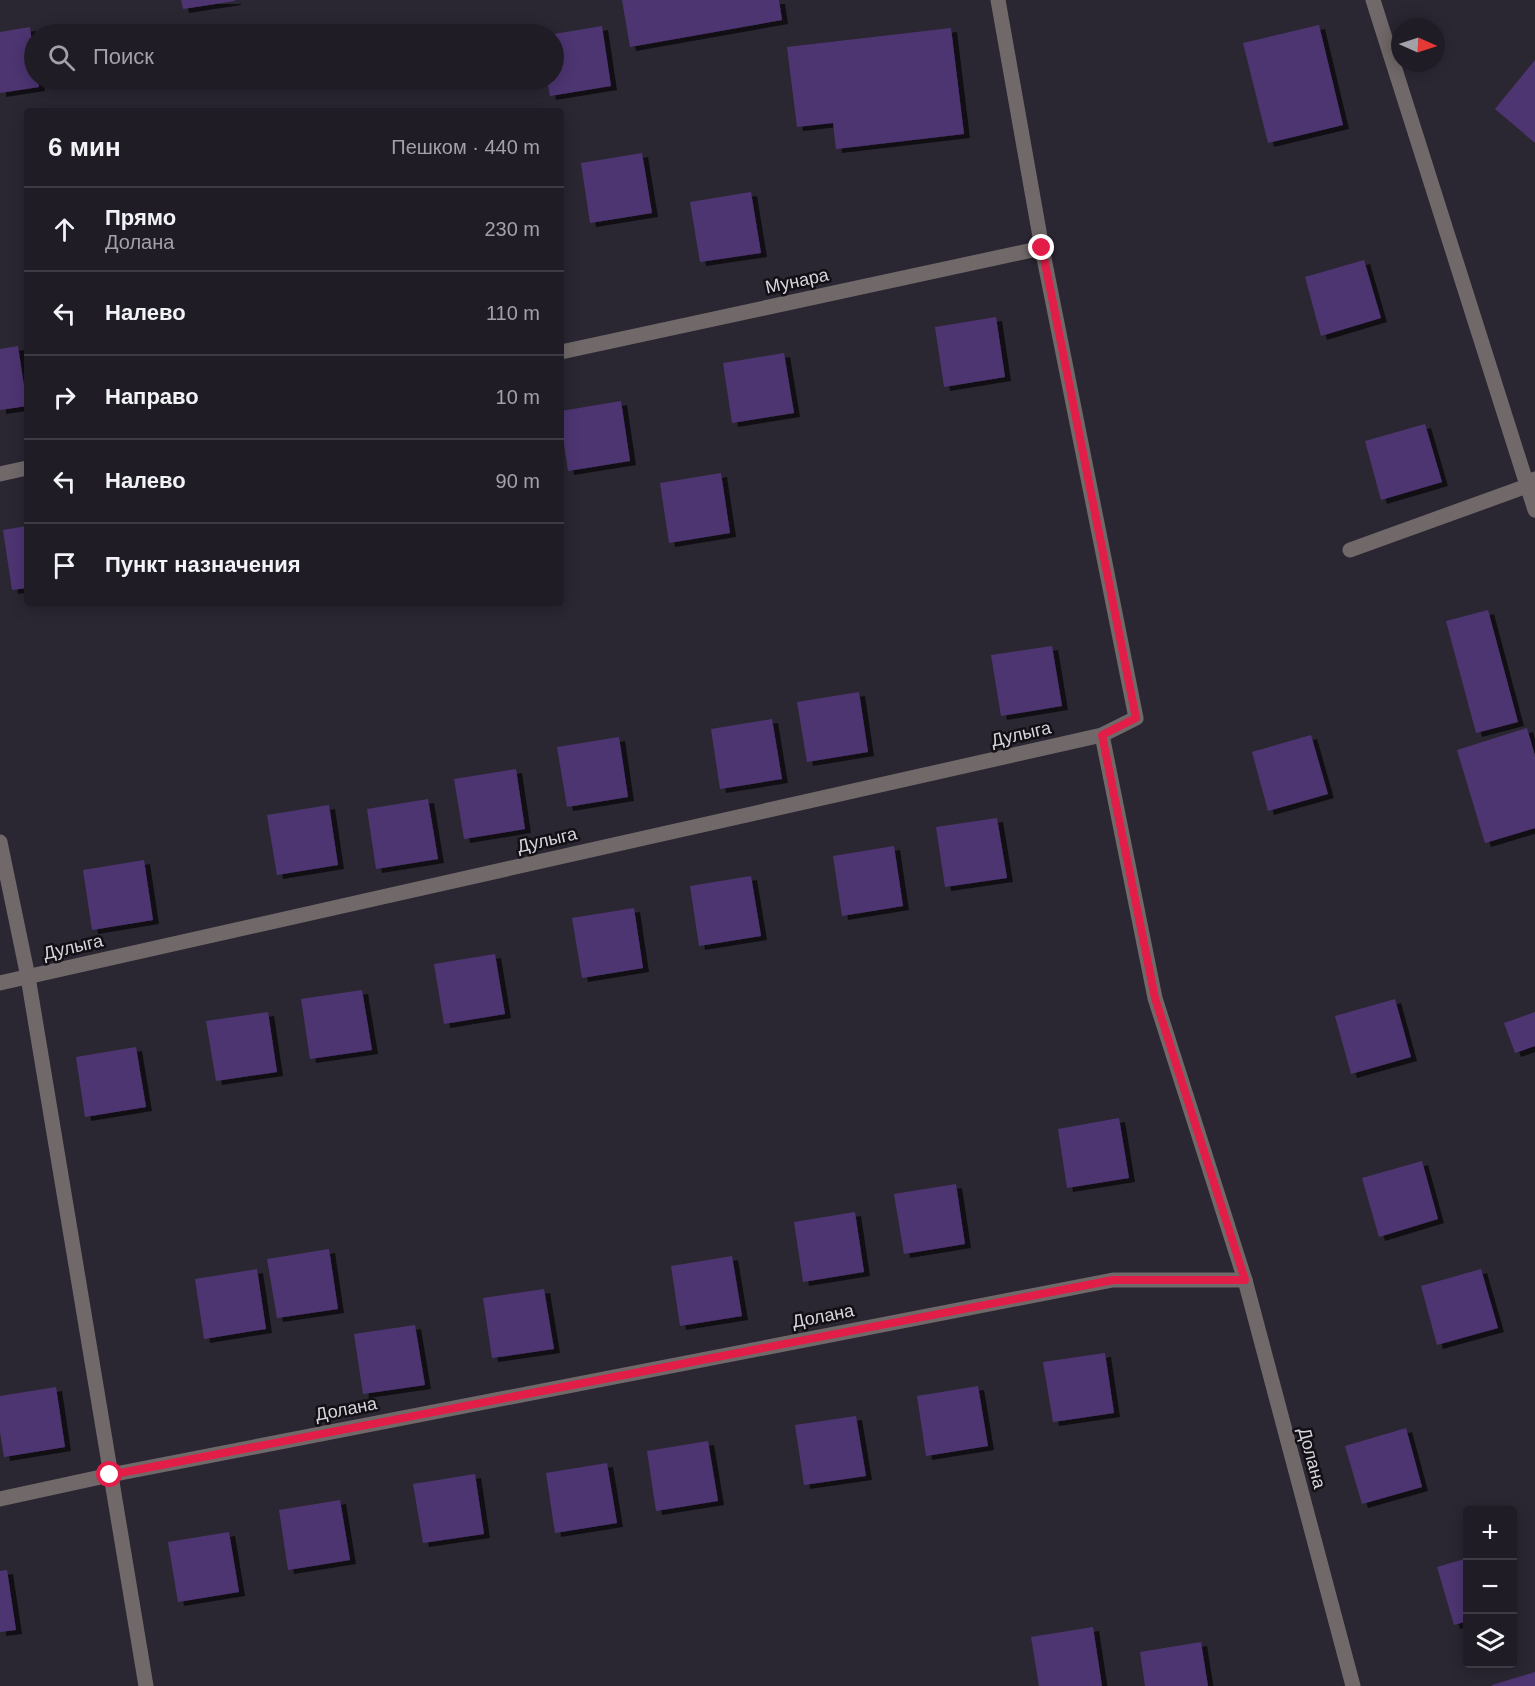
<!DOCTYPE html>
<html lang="ru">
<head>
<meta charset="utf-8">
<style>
  :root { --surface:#201c26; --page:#2d2932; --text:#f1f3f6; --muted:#a2a1a7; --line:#3d3a43 }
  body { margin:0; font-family:Arial,sans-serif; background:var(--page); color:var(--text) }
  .controls { position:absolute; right:18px; bottom:18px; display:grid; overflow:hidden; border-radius:6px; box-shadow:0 3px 15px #0003 }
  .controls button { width:54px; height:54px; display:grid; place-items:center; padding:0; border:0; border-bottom:2px solid var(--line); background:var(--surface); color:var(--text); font:30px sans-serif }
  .compass { position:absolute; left:1391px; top:18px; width:54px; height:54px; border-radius:50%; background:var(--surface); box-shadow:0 3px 15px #0003; rotate:93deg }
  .stop { position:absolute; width:18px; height:18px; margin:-14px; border:4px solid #e11d48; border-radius:50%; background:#fff }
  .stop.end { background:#e11d48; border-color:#fff; box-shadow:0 2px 6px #0008 }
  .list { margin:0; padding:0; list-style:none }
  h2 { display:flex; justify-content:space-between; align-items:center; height:78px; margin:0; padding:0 24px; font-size:26px }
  h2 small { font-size:20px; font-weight:400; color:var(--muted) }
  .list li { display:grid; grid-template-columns:39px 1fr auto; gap:18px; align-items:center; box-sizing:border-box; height:84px; padding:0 24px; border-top:2px solid var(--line) }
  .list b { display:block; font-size:22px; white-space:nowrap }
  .list p { margin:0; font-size:20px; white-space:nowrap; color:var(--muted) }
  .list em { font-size:20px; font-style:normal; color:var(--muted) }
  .icon { flex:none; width:33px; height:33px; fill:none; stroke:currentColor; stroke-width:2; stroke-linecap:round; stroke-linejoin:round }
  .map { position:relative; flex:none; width:1535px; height:1686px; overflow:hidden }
  .search { position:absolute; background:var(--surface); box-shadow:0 3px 15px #0003; left:24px; top:24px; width:540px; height:66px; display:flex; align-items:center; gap:15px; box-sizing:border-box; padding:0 21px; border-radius:33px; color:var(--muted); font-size:22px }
  .panel { position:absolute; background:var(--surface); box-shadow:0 3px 15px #0003; left:24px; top:108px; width:540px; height:498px; border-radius:6px }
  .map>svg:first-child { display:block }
  .building { fill:#4e3572; filter:url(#shadow) }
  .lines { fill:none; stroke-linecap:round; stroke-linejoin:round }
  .minor { stroke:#716969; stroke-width:15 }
  .route { stroke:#e11d48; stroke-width:8 }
  .labels { text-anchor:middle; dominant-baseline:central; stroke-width:5; stroke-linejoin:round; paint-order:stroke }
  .street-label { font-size:18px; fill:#d7d4dc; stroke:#121015 }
</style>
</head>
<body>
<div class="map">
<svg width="1535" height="1686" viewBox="0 0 1535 1686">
  <defs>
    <filter id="shadow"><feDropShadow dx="6" dy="4" stdDeviation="0" flood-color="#0009"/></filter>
  </defs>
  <rect width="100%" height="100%" fill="#2a2632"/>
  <g class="building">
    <polygon points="181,0 235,0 235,1 183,9"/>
    <polygon points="622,0 779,0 782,20 630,47"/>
    <polygon points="1319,25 1343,125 1268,143 1243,43"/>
    <polygon points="602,26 611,86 550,96 547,80 554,80 554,34"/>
    <polygon points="30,27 34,57 34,80 38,80 39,87 0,93 0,32"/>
    <polygon points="951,28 964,134 836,149 833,123 797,127 787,47"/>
    <polygon points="1535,60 1535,143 1495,109"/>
    <polygon points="642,153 652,213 590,223 581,163"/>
    <polygon points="751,192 761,253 700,262 690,202"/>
    <polygon points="1364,260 1381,318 1321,336 1305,277"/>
    <polygon points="996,317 1005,377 944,387 935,327"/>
    <polygon points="18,346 27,406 0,410 0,349"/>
    <polygon points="784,353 794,413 732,423 723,363"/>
    <polygon points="621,401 630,461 568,471 561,423 561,411"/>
    <polygon points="1425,424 1442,482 1381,500 1365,441"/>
    <polygon points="721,473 730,533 669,543 660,483"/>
    <polygon points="27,526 27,588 12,590 3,530"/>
    <polygon points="1488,610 1518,722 1476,733 1446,621"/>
    <polygon points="1052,646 1062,706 1001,716 991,655"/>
    <polygon points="859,692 868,752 807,762 797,702"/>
    <polygon points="772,719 782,779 720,789 711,729"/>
    <polygon points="1527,728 1535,756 1535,828 1485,843 1457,750"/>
    <polygon points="1311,735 1328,794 1268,811 1252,752"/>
    <polygon points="619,737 628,797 567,807 557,747"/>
    <polygon points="516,769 525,829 464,839 454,779"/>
    <polygon points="428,799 438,859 376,869 367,809"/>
    <polygon points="329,805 338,865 277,875 267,815"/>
    <polygon points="997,818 1007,878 945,887 936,827"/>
    <polygon points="894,846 903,906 842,916 833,856"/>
    <polygon points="144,860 153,920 92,930 83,870"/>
    <polygon points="751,876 761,936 699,946 690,886"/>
    <polygon points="634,908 643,968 582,978 572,918"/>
    <polygon points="495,954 505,1014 444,1024 434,964"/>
    <polygon points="362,990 372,1050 310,1059 301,999"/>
    <polygon points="1395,999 1411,1057 1351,1074 1335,1016"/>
    <polygon points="268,1012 277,1072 216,1081 206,1021"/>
    <polygon points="1535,1012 1535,1046 1515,1053 1504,1023"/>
    <polygon points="136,1047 146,1107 85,1117 76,1057"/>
    <polygon points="1119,1118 1129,1178 1067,1188 1058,1129"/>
    <polygon points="1422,1161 1438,1219 1379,1237 1362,1178"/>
    <polygon points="956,1184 965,1244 904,1254 894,1194"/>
    <polygon points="855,1212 864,1272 803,1282 794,1222"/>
    <polygon points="329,1249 338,1309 277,1318 267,1259"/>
    <polygon points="732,1256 742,1316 680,1326 671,1266"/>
    <polygon points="257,1269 266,1329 204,1339 195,1279"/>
    <polygon points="1481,1269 1498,1328 1437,1345 1421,1286"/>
    <polygon points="544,1289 554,1349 492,1358 483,1298"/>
    <polygon points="415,1325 425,1385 363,1394 354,1334"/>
    <polygon points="1105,1353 1114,1413 1053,1422 1043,1362"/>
    <polygon points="978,1386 988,1446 926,1456 917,1396"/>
    <polygon points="56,1387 65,1447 4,1457 0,1432 0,1396"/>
    <polygon points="856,1416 866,1476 804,1485 795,1425"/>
    <polygon points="1406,1428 1422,1487 1362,1504 1345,1446"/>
    <polygon points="708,1441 718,1501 656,1511 647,1451"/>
    <polygon points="607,1463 617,1523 555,1533 546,1473"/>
    <polygon points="475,1474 484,1534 423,1543 413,1484"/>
    <polygon points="340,1500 350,1560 288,1570 279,1510"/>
    <polygon points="229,1532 239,1592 178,1602 168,1542"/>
    <polygon points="1468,1558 1468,1621 1454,1625 1437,1567"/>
    <polygon points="7,1570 16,1630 0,1632 0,1571"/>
    <polygon points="1093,1627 1102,1686 1039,1686 1031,1637"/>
    <polygon points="1201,1642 1208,1686 1145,1686 1140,1652"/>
    <polygon points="1535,1672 1535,1686 1492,1686 1492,1685"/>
  </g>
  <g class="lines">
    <g class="minor">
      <polyline points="998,0 1042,248 1136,718 1102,735 1155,998 1245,1280"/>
      <polyline points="1373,0 1535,510"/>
      <polyline points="561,352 1042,248"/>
      <polyline points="0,474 27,468"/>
      <polyline points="1350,550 1527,486 1535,479"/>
      <polyline points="0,842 28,977 146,1686"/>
      <polyline points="0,983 1102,735"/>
      <polyline points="0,1499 110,1475 1113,1280 1245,1280 1353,1686"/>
    </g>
  </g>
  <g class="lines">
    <polyline class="route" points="110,1475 1113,1280 1245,1280 1155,998 1102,735 1136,718 1042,248"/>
  </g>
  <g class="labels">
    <g class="street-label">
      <text transform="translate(797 281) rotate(-12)">Мунара</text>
      <text transform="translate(1021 734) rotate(-13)">Дулыга</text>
      <text transform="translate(547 840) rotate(-13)">Дулыга</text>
      <text transform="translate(73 947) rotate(-13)">Дулыга</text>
      <text transform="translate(823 1316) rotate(-11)">Долана</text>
      <text transform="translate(346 1409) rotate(-11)">Долана</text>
      <text transform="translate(1312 1458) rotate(75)">Долана</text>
    </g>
  </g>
</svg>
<div class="controls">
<button>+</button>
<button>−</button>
<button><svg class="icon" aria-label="layers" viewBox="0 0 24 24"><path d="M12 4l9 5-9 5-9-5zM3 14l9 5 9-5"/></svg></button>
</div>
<svg class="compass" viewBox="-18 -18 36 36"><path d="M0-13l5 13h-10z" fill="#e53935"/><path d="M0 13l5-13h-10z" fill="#a2a1a7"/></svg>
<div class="stop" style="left:110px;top:1475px"></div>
<div class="stop end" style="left:1042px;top:248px"></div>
<div class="search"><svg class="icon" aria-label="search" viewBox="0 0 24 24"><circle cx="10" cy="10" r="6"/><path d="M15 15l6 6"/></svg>Поиск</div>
<section class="panel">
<h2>6 мин<small>Пешком · 440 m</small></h2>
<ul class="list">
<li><svg class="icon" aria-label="ahead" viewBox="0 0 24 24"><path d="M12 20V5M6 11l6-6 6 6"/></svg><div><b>Прямо</b><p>Долана</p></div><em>230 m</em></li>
<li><svg class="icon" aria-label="left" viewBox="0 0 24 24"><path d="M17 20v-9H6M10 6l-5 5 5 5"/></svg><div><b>Налево</b></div><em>110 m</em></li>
<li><svg class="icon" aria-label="right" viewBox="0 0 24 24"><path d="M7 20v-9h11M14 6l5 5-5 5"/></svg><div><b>Направо</b></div><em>10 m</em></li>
<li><svg class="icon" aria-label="left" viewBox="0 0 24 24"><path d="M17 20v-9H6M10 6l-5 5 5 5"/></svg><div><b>Налево</b></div><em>90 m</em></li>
<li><svg class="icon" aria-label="arrive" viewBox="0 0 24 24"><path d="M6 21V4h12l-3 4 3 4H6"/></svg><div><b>Пункт назначения</b></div></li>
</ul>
</section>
</div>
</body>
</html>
